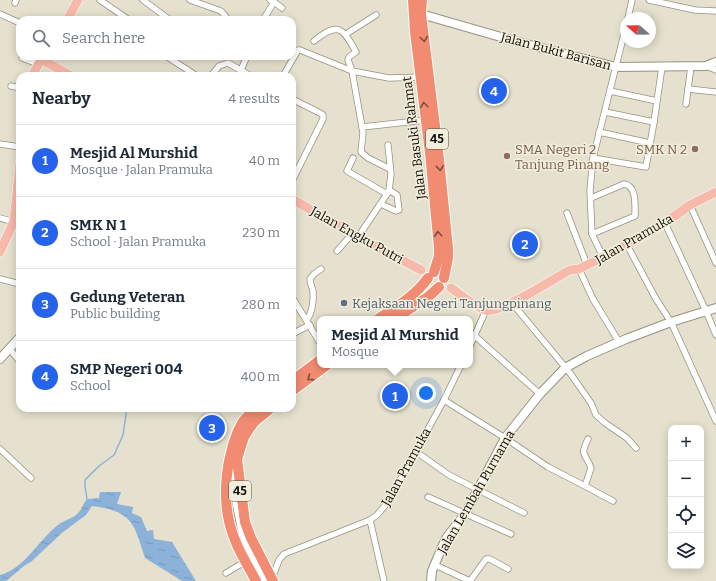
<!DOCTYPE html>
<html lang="en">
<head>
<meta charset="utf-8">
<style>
  :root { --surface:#fff; --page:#f2f2f3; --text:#1f2937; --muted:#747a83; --line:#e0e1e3; --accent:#2563eb }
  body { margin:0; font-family:Bitter,serif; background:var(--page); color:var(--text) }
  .controls { position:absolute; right:12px; bottom:12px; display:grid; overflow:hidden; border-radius:8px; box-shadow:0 2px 10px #0003 }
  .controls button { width:36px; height:36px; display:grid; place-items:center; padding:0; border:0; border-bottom:1px solid var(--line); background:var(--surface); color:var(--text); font:20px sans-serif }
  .compass { position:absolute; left:620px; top:12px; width:36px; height:36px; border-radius:50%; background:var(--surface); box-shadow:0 2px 10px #0003; rotate:290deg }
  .you { position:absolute; left:426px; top:393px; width:14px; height:14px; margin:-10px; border:3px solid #fff; border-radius:50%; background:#1a73e8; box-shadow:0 0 0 6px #1a73e833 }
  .badge { display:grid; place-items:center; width:26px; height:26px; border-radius:50%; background:var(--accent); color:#fff; font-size:13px; font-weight:700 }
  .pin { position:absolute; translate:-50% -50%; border:2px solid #fff; box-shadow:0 1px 4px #0006 }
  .popup { position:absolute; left:317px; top:316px; width:156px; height:52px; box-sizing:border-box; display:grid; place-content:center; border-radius:8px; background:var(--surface); filter:drop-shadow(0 1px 3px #0005); font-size:13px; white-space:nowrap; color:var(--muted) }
  .popup b { font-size:15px; color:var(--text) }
  .popup::after { content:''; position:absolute; left:50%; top:100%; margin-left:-8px; border:8px solid transparent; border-top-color:var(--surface) }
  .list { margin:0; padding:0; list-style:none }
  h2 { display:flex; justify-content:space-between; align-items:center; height:52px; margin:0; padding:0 16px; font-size:17px }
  h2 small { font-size:13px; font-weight:400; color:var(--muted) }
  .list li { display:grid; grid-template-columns:26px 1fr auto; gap:12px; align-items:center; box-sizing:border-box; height:72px; padding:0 16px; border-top:1px solid var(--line) }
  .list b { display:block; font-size:15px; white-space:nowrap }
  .list p { margin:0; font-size:13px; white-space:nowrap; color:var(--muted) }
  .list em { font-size:13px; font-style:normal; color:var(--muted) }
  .icon { flex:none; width:22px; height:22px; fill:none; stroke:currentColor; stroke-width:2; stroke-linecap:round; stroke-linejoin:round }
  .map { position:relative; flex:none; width:716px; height:581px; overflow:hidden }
  .search { position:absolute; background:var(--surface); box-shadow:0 2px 10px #0003; left:16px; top:16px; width:280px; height:44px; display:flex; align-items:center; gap:10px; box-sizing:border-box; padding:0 14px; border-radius:12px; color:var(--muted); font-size:15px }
  .panel { position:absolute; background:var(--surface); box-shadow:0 2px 10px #0003; left:16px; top:72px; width:280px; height:340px; border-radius:12px }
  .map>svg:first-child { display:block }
  .water { fill:url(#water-ripples) }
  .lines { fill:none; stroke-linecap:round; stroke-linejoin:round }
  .stream { stroke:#8cb2da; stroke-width:1.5 }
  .street-casing { stroke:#969281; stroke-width:7 }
  .secondary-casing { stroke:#969281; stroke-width:10 }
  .primary-casing { stroke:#fff; stroke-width:10 }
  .highway-casing { stroke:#fff; stroke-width:12 }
  .street { stroke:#fff; stroke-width:5.5 }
  .secondary { stroke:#fff; stroke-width:8 }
  .primary { stroke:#f7b9aa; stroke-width:9 }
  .highway { stroke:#f18b72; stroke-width:10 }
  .oneway { stroke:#804c3d }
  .education-dot { fill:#8d6e63; stroke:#f3eedb; stroke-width:1.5 }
  .service-dot { fill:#5c6f8a; stroke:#f3eedb; stroke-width:1.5 }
  .labels { text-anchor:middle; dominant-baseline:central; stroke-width:3; stroke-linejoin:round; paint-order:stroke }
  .shield { fill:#f3eedb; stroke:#535147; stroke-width:1 }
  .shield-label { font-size:12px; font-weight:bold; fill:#0f0e08 }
  .street-label { font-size:13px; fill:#0f0e08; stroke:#f3eedb }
  .education-label { font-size:13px; fill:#785e54; stroke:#f3eedb; text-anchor:start }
  .service-label { font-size:13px; fill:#4e5e75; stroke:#f3eedb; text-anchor:start }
</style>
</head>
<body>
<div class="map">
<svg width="716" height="581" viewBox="0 0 716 581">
  <defs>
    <pattern id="water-ripples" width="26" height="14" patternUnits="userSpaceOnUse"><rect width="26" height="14" fill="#8cb2da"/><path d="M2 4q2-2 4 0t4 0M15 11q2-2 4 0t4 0" fill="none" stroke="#7898ba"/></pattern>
  </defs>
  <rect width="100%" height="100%" fill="#e5e1ce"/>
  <path class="water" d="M 100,492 L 121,492 L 117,504 L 133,507 L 132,513 L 141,517 L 147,531 L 153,530 L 154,539 L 172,542 L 196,581 L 182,581 L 145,558 C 134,524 133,511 92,506 L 86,515 L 63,532 L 32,561 L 24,566 L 6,581 L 0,581 L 0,575 C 26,568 38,540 58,525 C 64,520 72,519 77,514 C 82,510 83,503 87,499 L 99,498 Z"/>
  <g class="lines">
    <polyline class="stream" points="87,499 85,486 85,480 99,466 114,455 123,435 127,408"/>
    <defs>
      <g id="street">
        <polyline points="100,0 129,20"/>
        <polyline points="143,0 170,20"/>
        <polyline points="190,0 221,11 226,17 225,20"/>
        <polyline points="649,0 695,10 716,11"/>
        <polyline points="274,2 282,8"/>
        <polyline points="15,3 16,0"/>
        <polyline points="0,14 20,23"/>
        <polyline points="628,18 632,0"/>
        <polyline points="263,20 274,2 270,0"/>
        <polyline points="346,34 376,15"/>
        <path d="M 314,41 C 338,21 343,28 356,52 L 349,57 L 348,60 L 352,71 L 362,127 L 363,133 L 361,152 L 368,158 L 390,169"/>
        <polyline points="166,56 197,76"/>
        <polyline points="22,58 38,64"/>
        <polyline points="706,66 716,70"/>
        <polyline points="241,70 247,56"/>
        <polyline points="211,76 219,66 228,63 251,76"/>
        <polyline points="283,76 298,50 300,50 352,71 389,78 423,77"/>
        <polyline points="11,86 20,88"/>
        <polyline points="688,89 716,92"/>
        <polyline points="610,91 657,101"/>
        <polyline points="292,99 320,113 323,115 323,119 292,181"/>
        <polyline points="686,104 691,66"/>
        <polyline points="605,112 654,122"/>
        <polyline points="362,127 426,120"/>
        <polyline points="599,132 650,143"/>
        <polyline points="0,144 20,147"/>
        <polyline points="353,158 347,171 387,194"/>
        <polyline points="593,158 646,167 654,122 662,67"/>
        <path d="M 591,198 L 624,184 C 637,186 635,205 635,216 L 592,234"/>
        <polyline points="381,204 396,211 399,210 397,195 389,190"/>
        <polyline points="690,205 716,263"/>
        <polyline points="567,213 587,265"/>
        <polyline points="0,218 14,222"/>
        <polyline points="665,223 706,311 716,335"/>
        <polyline points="358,237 389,191 391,174 388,145"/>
        <polyline points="627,245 656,299 671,322 716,421"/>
        <polyline points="337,251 352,234"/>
        <polyline points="603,257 592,234 590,190 593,158 626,26"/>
        <polyline points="579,269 593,299 619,342"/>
        <polyline points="0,279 20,284"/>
        <polyline points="292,297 320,343"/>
        <polyline points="512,303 570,373 591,403 596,415 605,423 627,438 636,448"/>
        <path d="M 307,319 C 312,314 314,299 313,291 C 312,287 310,283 310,279 L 314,274 L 321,269"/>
        <polyline points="292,334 310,325"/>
        <polyline points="475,336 540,394"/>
        <polyline points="470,346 486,310"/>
        <polyline points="9,348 20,362"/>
        <polyline points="444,400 505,438 548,467 585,486 613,501"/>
        <polyline points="0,449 31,478"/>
        <polyline points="415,451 449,475 524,513"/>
        <path d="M 585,486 L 591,468 C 586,453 579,457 588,439"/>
        <polyline points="428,497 511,534"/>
        <polyline points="370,520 384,581"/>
        <polyline points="435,565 470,581"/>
        <polyline points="226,573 246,561"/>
        <polyline points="272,579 279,560 284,554 370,520 377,515 388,502 444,400 461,365"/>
        <polyline points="470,581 486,559 490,559 508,569"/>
      </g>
      <g id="secondary">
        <polyline points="421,14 511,40 616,67 706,66 716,62"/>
        <polyline points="0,359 20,337"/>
        <polyline points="235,476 236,500 243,535 265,581"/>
        <polyline points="431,581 432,571 442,547 447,537 465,514 505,438 540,394 565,368 587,356 626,339 671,322 716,308"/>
      </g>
      <g id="primary">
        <polyline points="67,20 78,0"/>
        <polyline points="41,59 71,76"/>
        <polyline points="32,76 43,56"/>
        <polyline points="292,199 358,237 421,270"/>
        <polyline points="0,252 14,221 20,164"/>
        <path d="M 451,288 C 460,294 475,307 485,310 C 500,315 554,278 570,270 L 579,269 L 633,242 L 665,223 L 690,205 L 716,192"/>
      </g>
      <g id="highway">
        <polyline points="413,0 415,32 430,153 439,248 439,256 434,272"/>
        <polyline points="422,0 421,14 438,150 448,248 448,258 444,278"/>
        <path d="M 378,319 C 396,307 415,296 428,278"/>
        <polyline points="394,319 428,297 439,287"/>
        <polyline points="292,381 320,360"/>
        <polyline points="292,391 327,365"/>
        <polyline points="271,408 255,421 249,429 244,437 237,459 245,522 251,538 273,581"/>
        <path d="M 256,581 C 249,567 240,554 235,540 C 224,514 224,488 229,461 C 232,448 235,435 242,423 C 245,417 252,413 257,408"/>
      </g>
    </defs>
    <use href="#street" class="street-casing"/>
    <use href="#secondary" class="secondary-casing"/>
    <use href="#primary" class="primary-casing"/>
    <use href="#highway" class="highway-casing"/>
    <use href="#street" class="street"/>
    <use href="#secondary" class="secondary"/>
    <use href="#primary" class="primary"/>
    <use href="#highway" class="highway"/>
  </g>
  <defs><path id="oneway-chevron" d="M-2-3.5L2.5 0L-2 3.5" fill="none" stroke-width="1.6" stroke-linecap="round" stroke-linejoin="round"/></defs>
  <g class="oneway">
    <use href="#oneway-chevron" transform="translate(424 39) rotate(82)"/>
    <use href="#oneway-chevron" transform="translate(424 105) rotate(-97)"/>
    <use href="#oneway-chevron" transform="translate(440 168) rotate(84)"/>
    <use href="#oneway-chevron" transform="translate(438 234) rotate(-95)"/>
    <use href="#oneway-chevron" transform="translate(310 378) rotate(144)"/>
  </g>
  <g class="education-dot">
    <circle cx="695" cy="149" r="4"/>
    <circle cx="507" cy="156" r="4"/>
  </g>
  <circle class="service-dot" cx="344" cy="303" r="4"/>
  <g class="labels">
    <g class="shield">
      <rect x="426" y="129" width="22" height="20" rx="3"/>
      <rect x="229" y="481" width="22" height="20" rx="3"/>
    </g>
    <g class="shield-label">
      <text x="437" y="139">45</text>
      <text x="240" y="491">45</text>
    </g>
    <g class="street-label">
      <text transform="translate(556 51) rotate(15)">Jalan Bukit Barisan</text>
      <text transform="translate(414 138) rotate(-97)">Jalan Basuki Rahmat</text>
      <text transform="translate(357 235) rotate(29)">Jalan Engku Putri</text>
      <text transform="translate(634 239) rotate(-30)">Jalan Pramuka</text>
      <text transform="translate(406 467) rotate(-61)">Jalan Pramuka</text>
      <text transform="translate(476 492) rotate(-60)">Jalan Lembah Purnama</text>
    </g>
    <g class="education-label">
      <text x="515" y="149">SMA Negeri 2<tspan x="515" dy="15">Tanjung Pinang</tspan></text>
      <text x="687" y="149" text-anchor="end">SMK N 2</text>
    </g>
    <g class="service-label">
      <text x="352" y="303">Kejaksaan Negeri Tanjungpinang</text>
    </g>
  </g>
</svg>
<div class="controls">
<button>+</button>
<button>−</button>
<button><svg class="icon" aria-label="locate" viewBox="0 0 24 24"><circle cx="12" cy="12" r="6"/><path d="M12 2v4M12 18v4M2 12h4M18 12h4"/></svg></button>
<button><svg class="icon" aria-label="layers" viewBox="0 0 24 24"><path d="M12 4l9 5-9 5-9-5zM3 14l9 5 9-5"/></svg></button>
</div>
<svg class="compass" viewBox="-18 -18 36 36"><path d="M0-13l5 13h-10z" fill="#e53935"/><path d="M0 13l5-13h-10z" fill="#747a83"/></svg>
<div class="you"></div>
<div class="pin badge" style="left:395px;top:396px">1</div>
<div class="popup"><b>Mesjid Al Murshid</b>Mosque</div>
<div class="pin badge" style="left:525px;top:244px">2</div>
<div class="pin badge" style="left:212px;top:428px">3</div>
<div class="pin badge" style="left:494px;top:91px">4</div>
<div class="search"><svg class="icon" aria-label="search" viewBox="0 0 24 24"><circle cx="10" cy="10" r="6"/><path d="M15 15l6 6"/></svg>Search here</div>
<section class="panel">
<h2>Nearby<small>4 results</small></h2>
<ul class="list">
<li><span class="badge">1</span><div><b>Mesjid Al Murshid</b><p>Mosque · Jalan Pramuka</p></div><em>40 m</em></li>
<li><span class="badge">2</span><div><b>SMK N 1</b><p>School · Jalan Pramuka</p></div><em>230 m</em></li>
<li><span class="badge">3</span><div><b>Gedung Veteran</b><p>Public building</p></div><em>280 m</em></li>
<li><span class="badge">4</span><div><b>SMP Negeri 004</b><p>School</p></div><em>400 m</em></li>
</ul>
</section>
</div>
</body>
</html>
